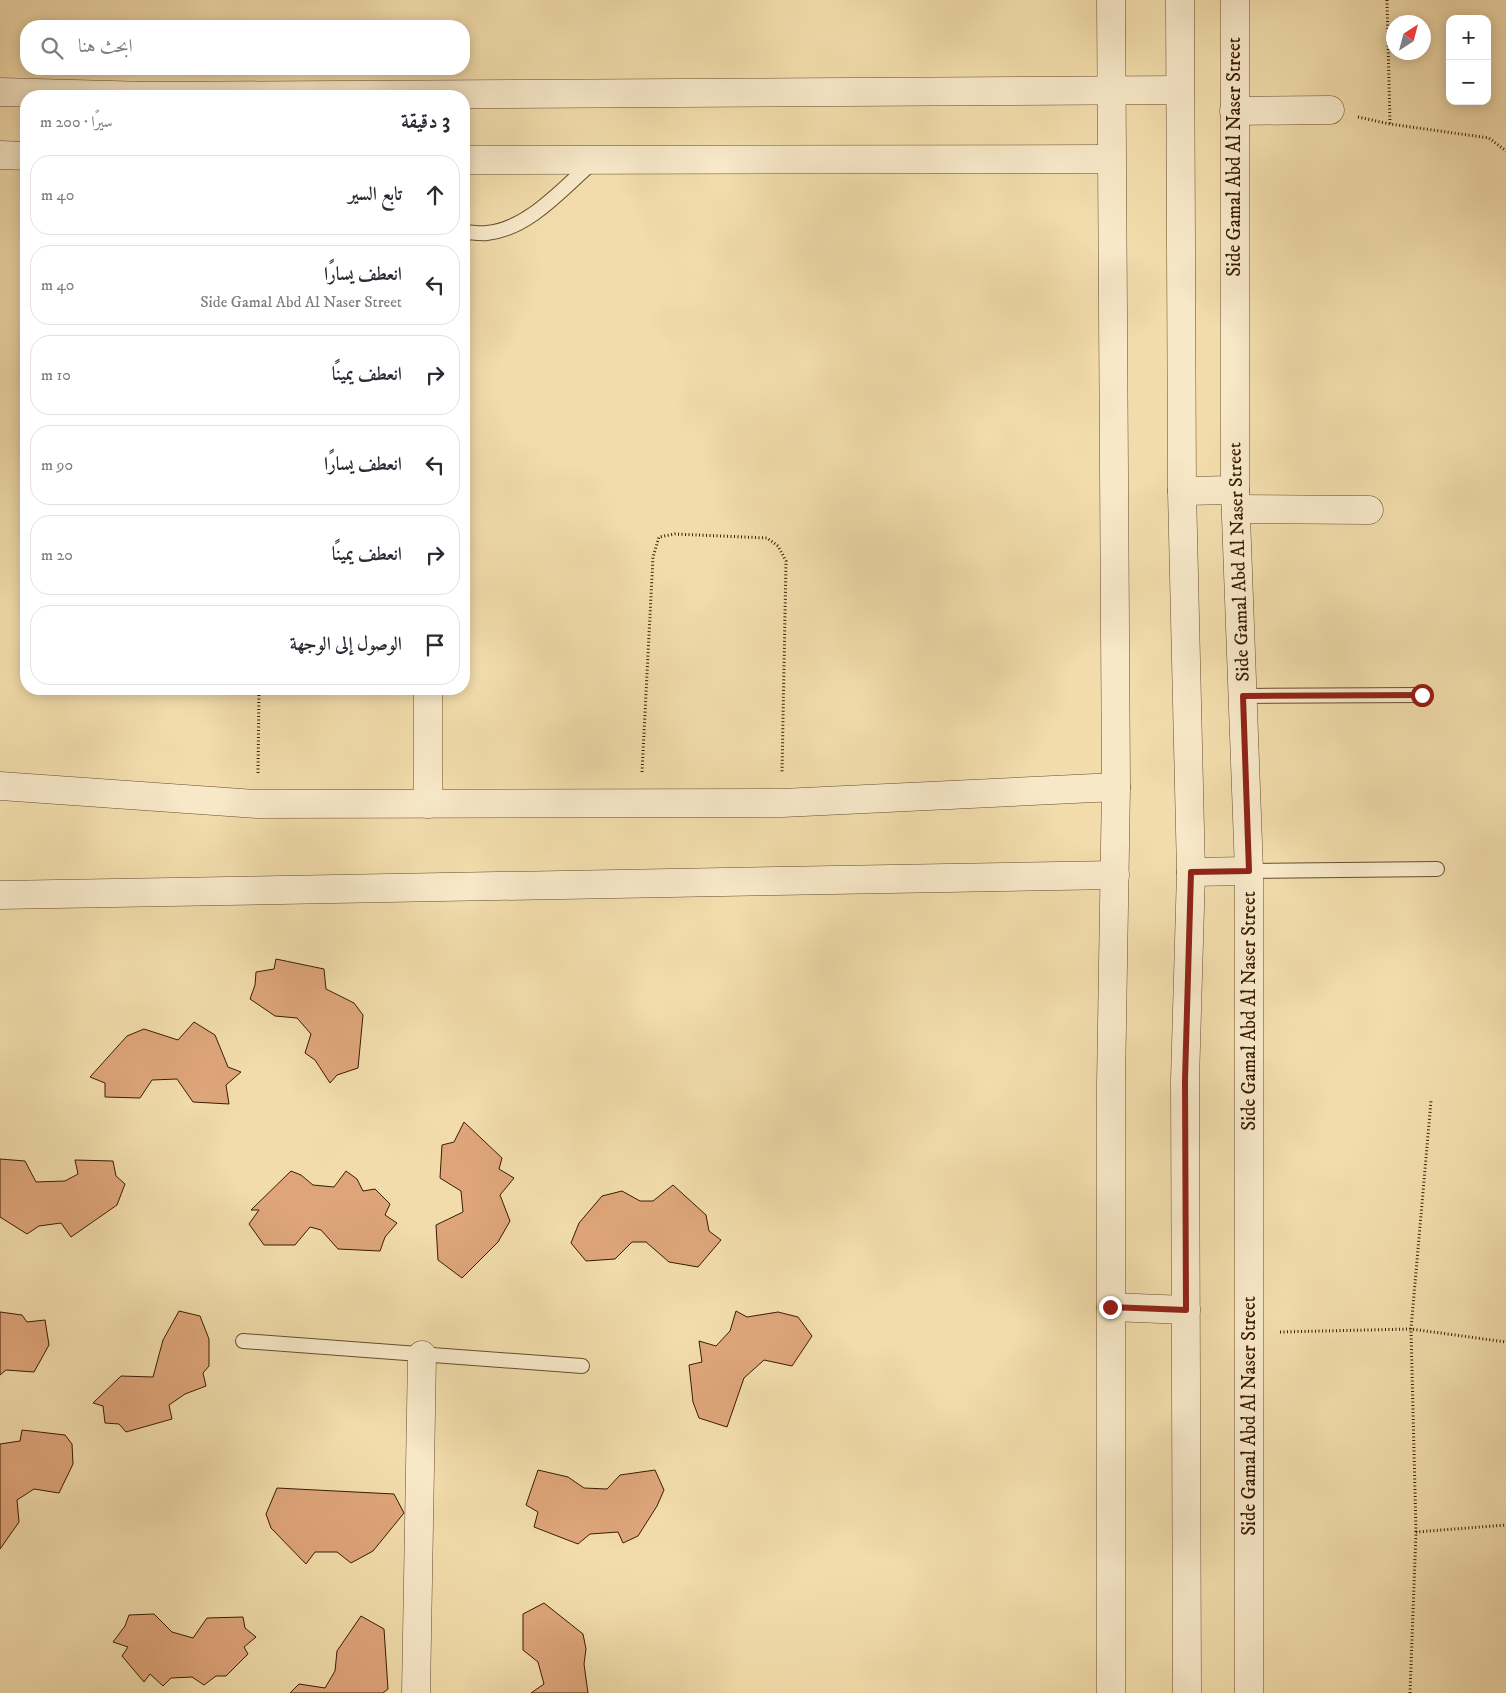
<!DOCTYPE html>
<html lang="ar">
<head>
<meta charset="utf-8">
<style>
  :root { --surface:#fff; --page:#f2f2f3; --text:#2b2b33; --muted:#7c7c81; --line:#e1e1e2 }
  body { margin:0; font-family:"IM FELL DW Pica",Amiri,serif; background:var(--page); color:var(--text); direction:rtl }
  .controls { position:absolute; right:15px; top:15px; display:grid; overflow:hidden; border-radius:10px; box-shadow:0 2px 12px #0003 }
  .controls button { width:45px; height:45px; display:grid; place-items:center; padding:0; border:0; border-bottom:1px solid var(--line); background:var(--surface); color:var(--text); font:25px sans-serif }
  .compass { position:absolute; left:1386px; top:15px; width:45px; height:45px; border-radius:50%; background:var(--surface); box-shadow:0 2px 12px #0003; rotate:36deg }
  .stop { position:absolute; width:15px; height:15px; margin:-11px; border:4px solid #8f2418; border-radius:50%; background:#fff }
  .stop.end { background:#8f2418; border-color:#fff; box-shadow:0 1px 5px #0008 }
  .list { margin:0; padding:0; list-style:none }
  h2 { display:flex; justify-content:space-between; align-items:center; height:65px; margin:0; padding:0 20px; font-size:21px }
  h2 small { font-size:16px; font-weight:400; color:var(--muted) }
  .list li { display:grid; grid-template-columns:32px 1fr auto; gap:15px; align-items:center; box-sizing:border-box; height:80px; margin:0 10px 10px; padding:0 10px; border:1px solid var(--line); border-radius:20px }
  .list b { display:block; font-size:19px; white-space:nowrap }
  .list p { margin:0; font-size:16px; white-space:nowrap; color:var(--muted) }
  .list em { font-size:16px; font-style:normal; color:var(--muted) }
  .icon { flex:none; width:28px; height:28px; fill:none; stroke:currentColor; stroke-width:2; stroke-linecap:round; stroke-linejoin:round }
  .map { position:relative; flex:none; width:1506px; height:1693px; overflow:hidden; direction:ltr }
  .search { position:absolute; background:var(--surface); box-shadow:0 2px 12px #0003; left:20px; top:20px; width:450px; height:55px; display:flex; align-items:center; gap:12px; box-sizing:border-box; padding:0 18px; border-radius:20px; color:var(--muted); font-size:19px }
  .panel { position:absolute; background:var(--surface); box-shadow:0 2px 12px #0003; left:20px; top:90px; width:450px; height:605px; border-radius:20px; direction:rtl }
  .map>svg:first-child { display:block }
  .building { fill:#dea57a; stroke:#391c03 }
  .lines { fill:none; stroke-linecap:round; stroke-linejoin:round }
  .service-casing { stroke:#674c2d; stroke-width:16 }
  .minor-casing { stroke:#674c2d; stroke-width:29 }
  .path { stroke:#391c03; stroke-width:3; stroke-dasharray:1 2.5; stroke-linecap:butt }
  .service { stroke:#f7e8c8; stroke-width:14 }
  .minor { stroke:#f7e8c8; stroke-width:28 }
  .route { stroke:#8f2418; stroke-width:6 }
  .labels { text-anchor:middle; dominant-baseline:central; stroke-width:4; stroke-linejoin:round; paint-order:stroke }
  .street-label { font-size:19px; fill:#391c03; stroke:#f7e8c8 }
</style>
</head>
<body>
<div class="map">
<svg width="1506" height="1693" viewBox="0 0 1506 1693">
  <rect width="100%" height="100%" fill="#f2dcab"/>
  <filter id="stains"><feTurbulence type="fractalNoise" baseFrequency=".004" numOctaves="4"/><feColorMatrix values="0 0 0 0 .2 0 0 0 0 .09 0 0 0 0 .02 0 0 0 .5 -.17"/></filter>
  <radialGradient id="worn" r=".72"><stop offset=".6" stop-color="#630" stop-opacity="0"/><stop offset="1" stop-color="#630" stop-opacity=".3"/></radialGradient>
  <g class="building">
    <polygon points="276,959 324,969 326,989 354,1003 363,1015 358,1068 337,1075 330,1083 315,1060 305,1053 311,1034 297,1018 275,1016 250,999 255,985 256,972 274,969"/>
    <polygon points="194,1022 215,1035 228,1067 241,1072 226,1085 229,1104 193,1102 177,1079 152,1080 140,1098 105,1097 105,1083 90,1077 127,1036 144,1029 178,1040"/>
    <polygon points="464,1122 502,1158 499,1169 514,1178 500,1195 510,1221 498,1242 462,1278 438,1260 436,1225 463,1212 461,1191 440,1178 442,1145 454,1142"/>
    <polygon points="0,1159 25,1161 36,1182 65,1181 78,1174 75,1160 113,1161 116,1176 125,1184 117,1205 71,1237 61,1223 39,1226 27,1234 0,1217"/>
    <polygon points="291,1171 301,1175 313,1185 334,1187 346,1171 357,1179 363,1191 375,1189 390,1204 385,1215 397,1223 385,1237 380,1251 338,1249 321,1230 310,1227 295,1245 264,1245 249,1224 259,1210 251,1210"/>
    <polygon points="673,1185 706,1215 709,1231 721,1240 698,1267 669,1262 646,1242 632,1242 615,1259 586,1261 571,1243 579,1223 602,1196 622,1191 640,1201 653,1201"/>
    <polygon points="179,1311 200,1316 209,1339 209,1366 203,1373 206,1386 185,1394 169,1405 172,1419 126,1432 119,1424 105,1423 103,1406 93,1403 121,1376 153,1377 163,1340"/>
    <polygon points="736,1311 747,1317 778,1312 798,1317 812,1336 792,1366 764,1360 744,1378 727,1427 699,1418 693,1402 689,1365 702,1362 699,1341 716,1346 730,1331"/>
    <polygon points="0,1312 22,1315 27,1322 45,1320 49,1345 34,1372 6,1370 0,1375"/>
    <polygon points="22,1430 65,1435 72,1444 73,1464 59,1493 34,1489 17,1500 19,1522 0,1549 0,1444 20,1441"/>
    <polygon points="538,1470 568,1477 584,1488 607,1489 620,1475 655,1470 664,1490 657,1506 638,1536 623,1543 618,1532 590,1534 578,1544 534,1527 538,1512 526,1505"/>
    <polygon points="277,1488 394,1494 404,1513 373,1551 351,1563 337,1552 315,1552 306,1564 271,1528 266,1514"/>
    <polygon points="544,1603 583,1634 586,1649 584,1664 588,1693 531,1693 544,1684 538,1662 523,1650 523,1614"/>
    <polygon points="154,1614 172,1632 193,1638 207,1618 243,1617 245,1628 256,1637 244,1647 248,1654 226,1676 216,1676 204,1685 192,1677 171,1678 163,1686 150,1674 144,1682 122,1656 128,1647 113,1642 125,1626 129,1615"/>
    <polygon points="361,1616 384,1629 388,1689 383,1693 290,1693 299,1684 325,1688 335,1671 337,1651"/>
  </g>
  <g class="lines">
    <defs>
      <g id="service">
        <path d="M 464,232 C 471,232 479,234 487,233 C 529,229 564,187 594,161"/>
        <polyline points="1243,696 1422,695"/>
        <polyline points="1249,871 1437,869"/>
        <polyline points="243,1341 582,1366"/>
      </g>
      <g id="minor">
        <polyline points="1180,0 1182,491 1191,872 1185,1080 1187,1693"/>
        <polyline points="1235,0 1235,490 1249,871 1249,1693"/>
        <polyline points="0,92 148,96 1180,90"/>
        <polyline points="1234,111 1330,110"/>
        <polyline points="0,155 26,156"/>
        <polyline points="464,160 1111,159"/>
        <polyline points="1182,491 1235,490"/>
        <polyline points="1236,509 1369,510"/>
        <polyline points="0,786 257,804 782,803 1116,787"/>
        <polyline points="428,804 428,689"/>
        <polyline points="1191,872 1249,871"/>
        <polyline points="0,895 1115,875"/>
        <polyline points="1111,1307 1186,1310"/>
        <polyline points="416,1693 422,1355"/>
        <polyline points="1111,1693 1111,1084 1116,787 1111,0"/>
      </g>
    </defs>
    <use href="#service" class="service-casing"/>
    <use href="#minor" class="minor-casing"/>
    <g class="path">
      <polyline points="1387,0 1390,124"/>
      <polyline points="1358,117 1390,124 1489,138 1506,151"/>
      <polyline points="642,772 653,557 659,537 675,534 767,538 778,546 786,561 782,773"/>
      <polyline points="258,773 259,689"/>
      <polyline points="1280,1332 1411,1329 1506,1342"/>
      <polyline points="1416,1532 1411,1329 1431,1101"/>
      <polyline points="1410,1693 1416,1532 1506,1525"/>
    </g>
    <use href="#service" class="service"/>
    <use href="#minor" class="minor"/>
  </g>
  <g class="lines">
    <polyline class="route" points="1110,1307 1186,1310 1185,1080 1191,872 1249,871 1243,696 1422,695"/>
  </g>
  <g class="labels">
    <g class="street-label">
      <text transform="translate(1234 157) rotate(-90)">Side Gamal Abd Al Naser Street</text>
      <text transform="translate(1239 562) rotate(-92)">Side Gamal Abd Al Naser Street</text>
      <text transform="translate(1249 1011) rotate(-90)">Side Gamal Abd Al Naser Street</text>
      <text transform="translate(1249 1416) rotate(-90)">Side Gamal Abd Al Naser Street</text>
    </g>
  </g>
  <rect width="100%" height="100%" filter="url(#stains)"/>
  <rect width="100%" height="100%" fill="url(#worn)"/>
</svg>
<div class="controls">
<button>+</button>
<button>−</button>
</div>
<svg class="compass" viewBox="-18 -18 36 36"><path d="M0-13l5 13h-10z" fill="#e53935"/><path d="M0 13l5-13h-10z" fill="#7c7c81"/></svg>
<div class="stop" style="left:1422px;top:695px"></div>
<div class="stop end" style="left:1110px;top:1307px"></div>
<div class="search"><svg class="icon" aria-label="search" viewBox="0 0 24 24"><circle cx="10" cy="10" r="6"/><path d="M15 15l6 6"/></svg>ابحث هنا</div>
<section class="panel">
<h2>3 دقيقة<small>سيرًا · 200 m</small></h2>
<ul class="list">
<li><svg class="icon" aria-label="ahead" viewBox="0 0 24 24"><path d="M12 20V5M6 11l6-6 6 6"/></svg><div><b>تابع السير</b></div><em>40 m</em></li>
<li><svg class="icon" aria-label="left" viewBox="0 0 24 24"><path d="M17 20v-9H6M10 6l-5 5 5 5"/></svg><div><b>انعطف يسارًا</b><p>Side Gamal Abd Al Naser Street</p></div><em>40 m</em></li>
<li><svg class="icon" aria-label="right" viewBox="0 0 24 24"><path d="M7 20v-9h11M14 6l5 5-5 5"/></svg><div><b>انعطف يمينًا</b></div><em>10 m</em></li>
<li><svg class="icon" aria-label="left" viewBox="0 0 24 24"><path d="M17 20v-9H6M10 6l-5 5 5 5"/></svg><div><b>انعطف يسارًا</b></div><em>90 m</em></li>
<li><svg class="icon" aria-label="right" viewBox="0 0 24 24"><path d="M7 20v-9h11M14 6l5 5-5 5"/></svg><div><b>انعطف يمينًا</b></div><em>20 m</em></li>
<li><svg class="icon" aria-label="arrive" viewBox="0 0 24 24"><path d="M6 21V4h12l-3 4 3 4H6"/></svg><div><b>الوصول إلى الوجهة</b></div></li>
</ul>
</section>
</div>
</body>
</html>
